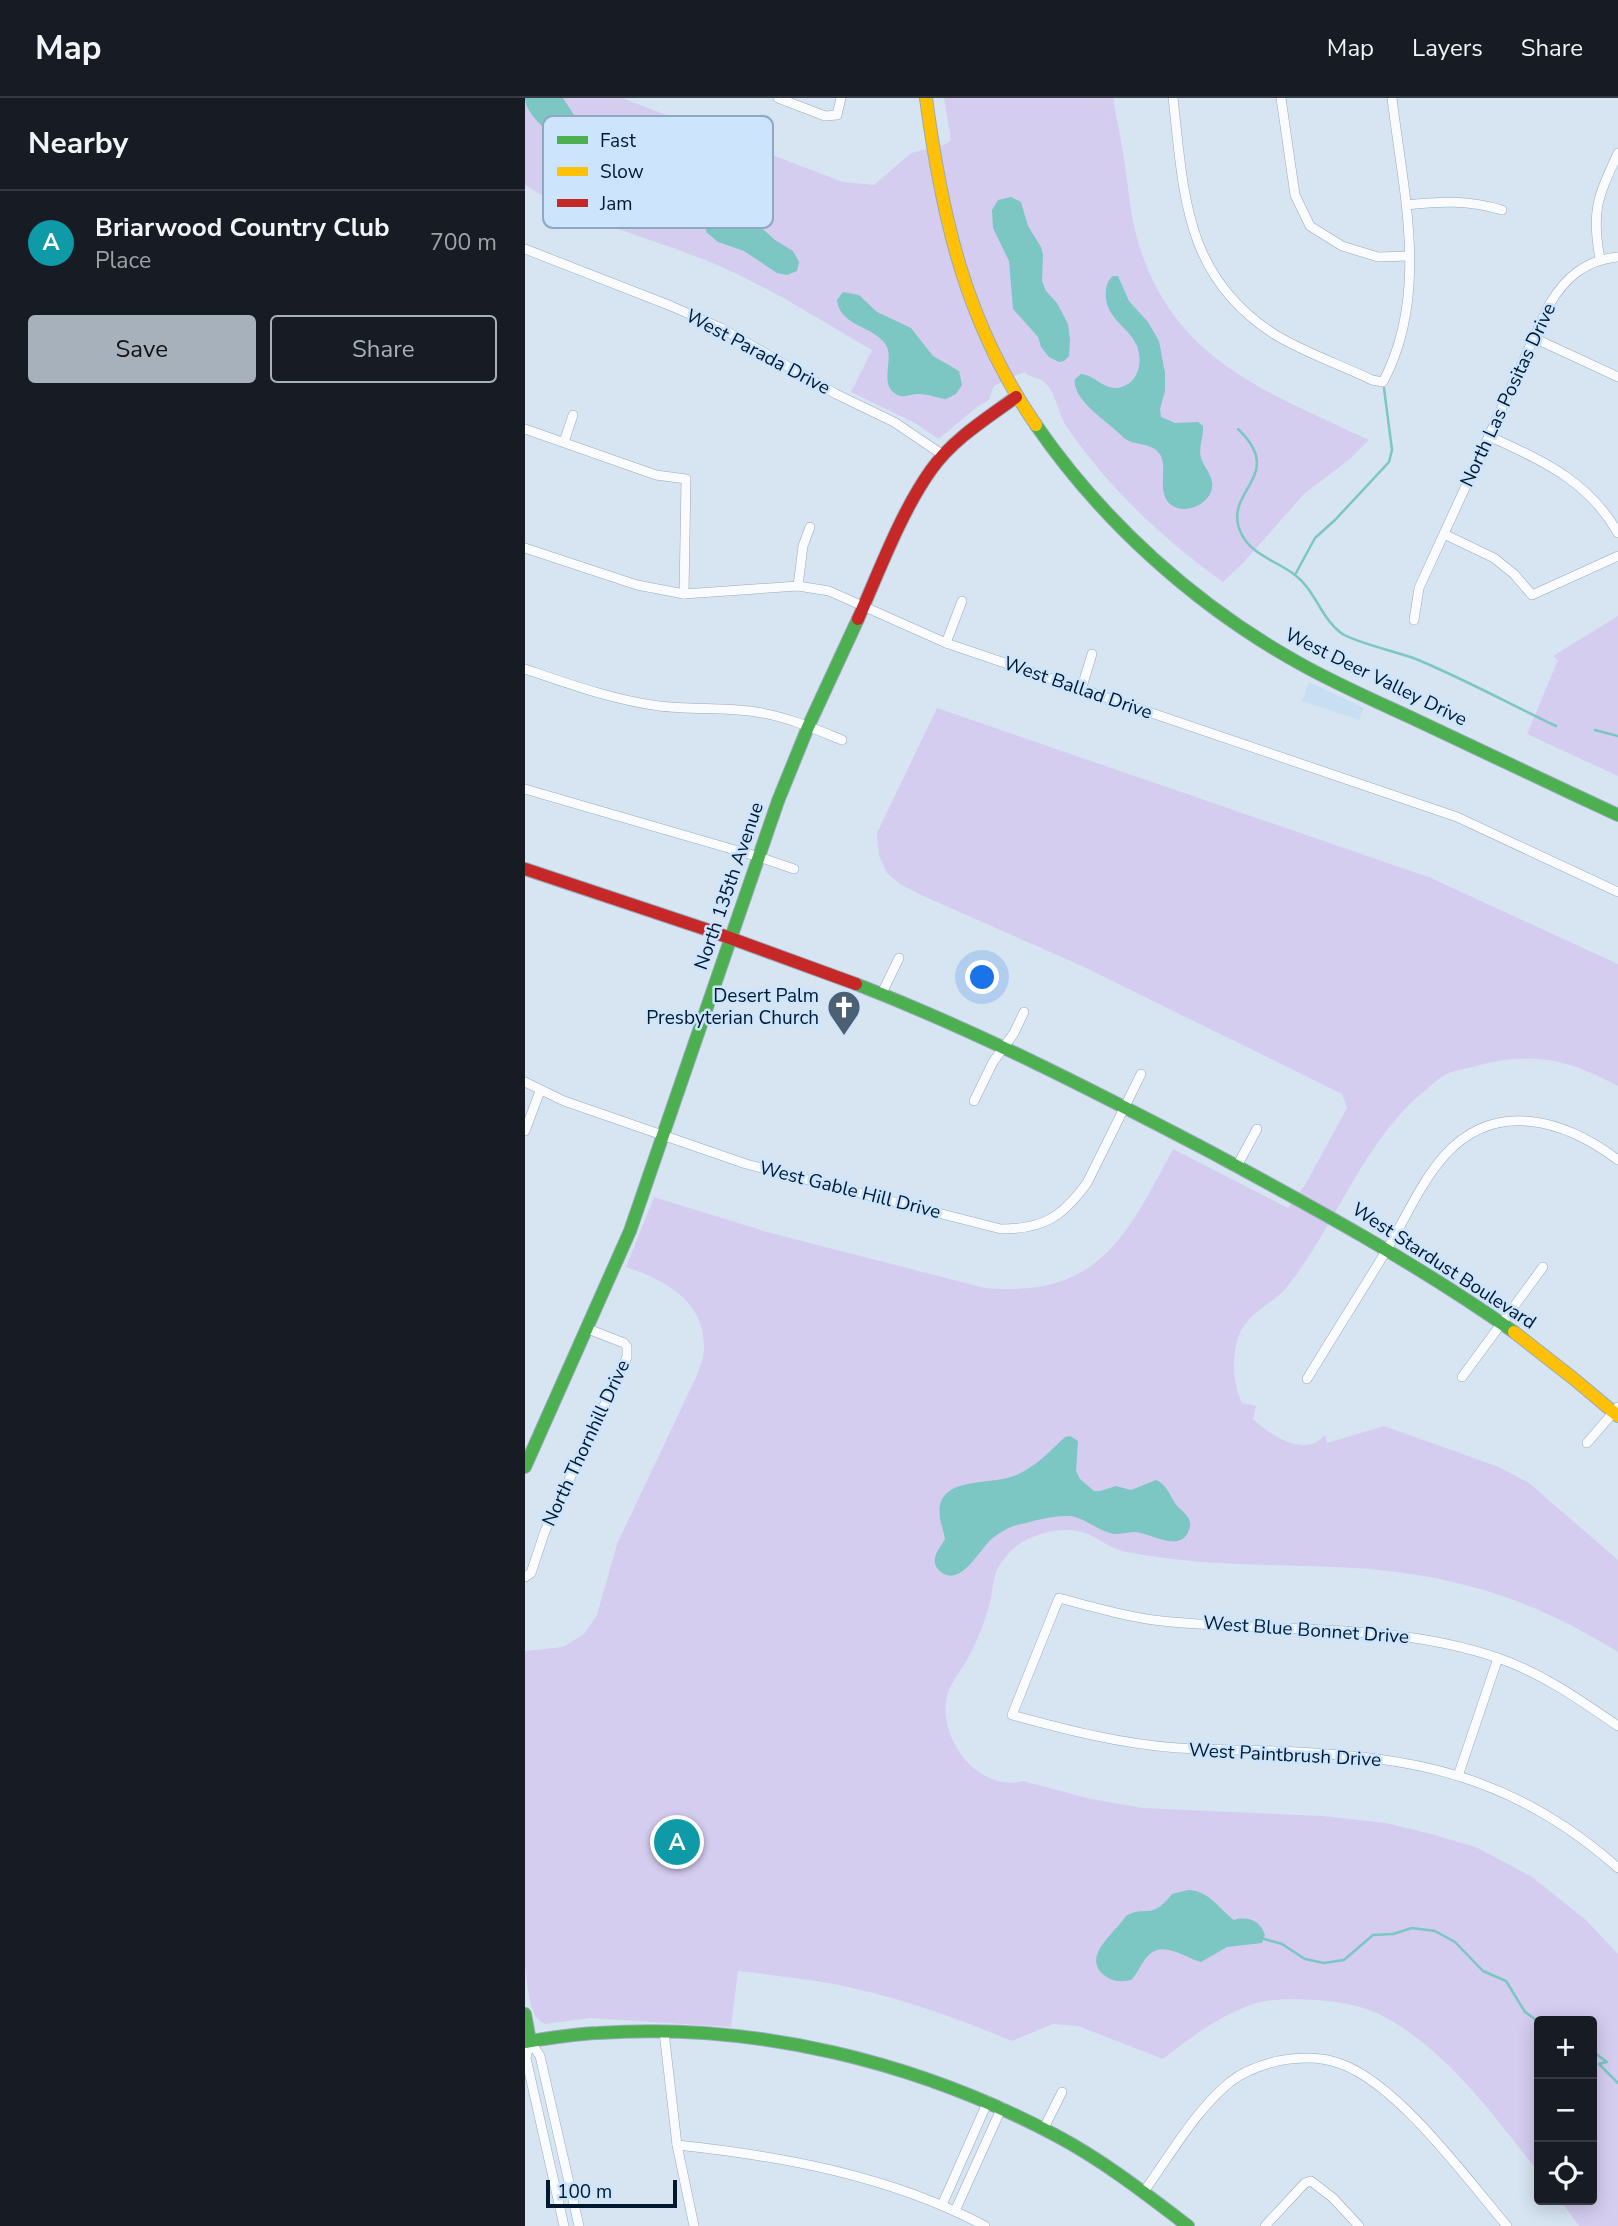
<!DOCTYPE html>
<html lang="en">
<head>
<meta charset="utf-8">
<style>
  :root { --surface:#171b24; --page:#20242c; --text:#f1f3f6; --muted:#9ea1a6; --line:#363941; --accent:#a6b1bb }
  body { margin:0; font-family:"Nunito Sans",sans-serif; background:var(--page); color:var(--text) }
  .controls { position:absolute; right:21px; bottom:21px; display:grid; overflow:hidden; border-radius:7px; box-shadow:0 4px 18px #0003 }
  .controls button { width:63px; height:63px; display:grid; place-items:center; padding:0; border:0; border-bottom:2px solid var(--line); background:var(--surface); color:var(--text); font:35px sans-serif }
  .scale { position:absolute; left:21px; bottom:18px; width:131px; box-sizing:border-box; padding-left:7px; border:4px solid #00192e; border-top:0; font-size:19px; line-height:24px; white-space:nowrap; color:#00192e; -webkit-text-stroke:5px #cce5fd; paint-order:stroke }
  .you { position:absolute; left:458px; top:880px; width:24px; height:24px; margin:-18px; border:5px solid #fff; border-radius:50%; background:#1a73e8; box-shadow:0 0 0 10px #1a73e833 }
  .badge { display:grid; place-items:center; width:46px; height:46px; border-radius:50%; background:var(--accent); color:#fff; font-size:23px; font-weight:700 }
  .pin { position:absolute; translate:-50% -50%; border:4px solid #fff; box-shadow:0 2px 7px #0006 }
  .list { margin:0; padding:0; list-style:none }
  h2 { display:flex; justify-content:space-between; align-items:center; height:91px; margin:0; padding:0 28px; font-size:30px }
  h2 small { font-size:23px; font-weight:400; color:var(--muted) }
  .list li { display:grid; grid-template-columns:46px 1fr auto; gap:21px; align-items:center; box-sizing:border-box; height:105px; padding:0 28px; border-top:2px solid var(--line) }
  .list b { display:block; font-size:26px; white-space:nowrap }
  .list p { margin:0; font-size:23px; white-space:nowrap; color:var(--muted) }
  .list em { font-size:23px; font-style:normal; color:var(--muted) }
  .actions { display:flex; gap:14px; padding:21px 28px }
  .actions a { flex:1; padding:16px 0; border:2px solid var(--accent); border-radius:7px; text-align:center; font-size:24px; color:var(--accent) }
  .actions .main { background:var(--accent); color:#111 }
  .icon { flex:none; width:38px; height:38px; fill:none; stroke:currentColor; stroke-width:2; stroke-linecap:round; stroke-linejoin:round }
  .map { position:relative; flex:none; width:1093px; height:2128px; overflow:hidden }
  header { display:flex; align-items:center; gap:42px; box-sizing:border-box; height:98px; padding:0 35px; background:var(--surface); border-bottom:2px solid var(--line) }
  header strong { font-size:33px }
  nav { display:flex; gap:38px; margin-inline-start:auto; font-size:24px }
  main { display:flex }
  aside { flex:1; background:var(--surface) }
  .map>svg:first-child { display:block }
  .built { fill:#c8def2 }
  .green { fill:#d5cdf0 }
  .water { fill:#7cc6c3 }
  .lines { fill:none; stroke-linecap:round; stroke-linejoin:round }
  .stream { stroke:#7cc6c3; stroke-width:2.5 }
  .street-casing { stroke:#97aab9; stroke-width:10 }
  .fast-casing { stroke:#97aab9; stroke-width:14 }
  .slow-casing { stroke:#97aab9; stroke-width:14 }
  .jam-casing { stroke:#97aab9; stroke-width:14 }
  .street { stroke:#f9fbfd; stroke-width:9 }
  .fast { stroke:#4caf50; stroke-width:12 }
  .slow { stroke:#ffc107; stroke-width:12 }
  .jam { stroke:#c62828; stroke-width:12 }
  .labels { text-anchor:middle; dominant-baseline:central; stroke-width:5; stroke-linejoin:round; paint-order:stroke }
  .street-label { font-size:19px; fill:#00192e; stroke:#cce5fd }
  .poi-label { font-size:19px; fill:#00192e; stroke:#cce5fd; text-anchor:end }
  .key { fill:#cce5fd; stroke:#8fa8bf; stroke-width:2 }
  .key-label { font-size:19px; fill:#00192e }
</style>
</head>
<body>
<header>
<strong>Map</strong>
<nav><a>Map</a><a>Layers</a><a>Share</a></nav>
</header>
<main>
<aside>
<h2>Nearby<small></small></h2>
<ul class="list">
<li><span class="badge" style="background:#0f9aa8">A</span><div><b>Briarwood Country Club</b><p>Place</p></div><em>700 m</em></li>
</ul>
<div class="actions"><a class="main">Save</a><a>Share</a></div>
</aside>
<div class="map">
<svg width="1093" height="2128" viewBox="0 0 1093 2128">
  <rect width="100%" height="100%" fill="#d7e5f2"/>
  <polygon class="built" points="784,584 839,610 834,622 777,603"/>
  <g class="green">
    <path d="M 0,0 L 97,0 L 318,84 L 349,87 L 386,55 L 421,46 L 426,42 L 419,0 L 588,0 C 592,23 597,45 600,68 C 604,94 606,122 614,147 C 651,265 742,293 844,342 L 825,361 L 779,396 L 718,465 L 698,484 C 642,444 592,398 551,342 C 546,335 540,328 537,320 C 532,309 530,295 521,286 C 515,278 506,281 499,274 L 469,288 L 464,302 L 452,309 L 415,340 L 412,340 L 390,325 L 326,294 L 347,252 C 296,223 246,190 192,167 C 129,140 58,125 0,87 Z"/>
    <polygon points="1093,518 1093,678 1002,636 1033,562 1028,558"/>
    <path d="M 412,610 L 906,780 L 1093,866 L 1093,988 C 1042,961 1008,953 951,968 C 941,971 929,972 920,977 C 914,980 908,986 903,990 C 838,1041 813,1125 762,1189 C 748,1206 723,1214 714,1237 C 706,1258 708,1285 717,1305 L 731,1308 L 728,1321 C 745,1337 780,1361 800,1337 L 802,1345 L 859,1328 L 974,1369 L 1004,1385 L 1093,1462 L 1093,1554 C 1013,1504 938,1479 844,1471 C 774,1466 702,1469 632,1459 C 619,1457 603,1455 591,1451 C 581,1447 572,1440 563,1436 C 543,1428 519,1433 501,1442 C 489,1448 478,1460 472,1472 C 467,1484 468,1496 464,1508 C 459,1526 451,1546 442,1562 C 434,1576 423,1587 421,1604 C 416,1645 455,1694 498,1683 L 566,1701 L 618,1710 L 798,1718 L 861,1725 L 910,1737 L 953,1750 L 1007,1779 L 1061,1822 L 1093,1856 L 1093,2128 L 1054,2128 L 1035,2102 L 1067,2102 L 1067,1923 L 1014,1923 L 1014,2075 C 969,2018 923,1953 858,1918 C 838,1907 813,1904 791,1902 C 770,1901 742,1900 723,1908 C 691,1920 665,1940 638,1961 L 553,1928 L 528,1926 L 487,1943 C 429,1919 371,1898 309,1886 C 277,1880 245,1877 213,1873 L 206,1929 L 66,1920 L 20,1926 C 2,1919 3,1884 0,1867 L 0,1553 L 38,1549 L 59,1536 L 72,1517 L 92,1446 L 172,1277 C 175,1269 179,1259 179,1250 C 180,1203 140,1182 101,1169 L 129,1099 L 242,1134 L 460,1190 C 574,1200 601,1139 648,1051 L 763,1110 L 780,1087 L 822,1010 L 817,996 L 557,868 L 396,797 L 375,786 L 362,775 L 354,758 L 352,735 Z"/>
  </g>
  <g class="water">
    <path d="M 0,0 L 38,0 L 49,17 L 45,25 L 23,33 C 14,26 0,12 0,0 Z"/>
    <polygon points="486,99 496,104 503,128 516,149 518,157 517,183 521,193 532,205 543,226 545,242 544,258 539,263 534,264 524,259 516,249 513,239 488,211 484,163 468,130 467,112 473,102"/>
    <polygon points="225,120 250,142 268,153 274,164 272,173 262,177 252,175 219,153 193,144 181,134 182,125 190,121"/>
    <path d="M 588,178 L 593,178 L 604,203 L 623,224 L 634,243 L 640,275 L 640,293 L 635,311 L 636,319 L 650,325 L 673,324 L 678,328 C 679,339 673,348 676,360 C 679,370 689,378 687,390 C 684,409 652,420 641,401 C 633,387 644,365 633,354 C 624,344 609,348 599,340 C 585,325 546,302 550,281 L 556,276 C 569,277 577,290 591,290 C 612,288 619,266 612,248 C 603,227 578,220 581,192 C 582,186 583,182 588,178 Z"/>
    <path d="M 318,194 L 334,197 L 352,214 L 386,230 L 408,258 L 434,273 L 437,287 L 431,296 L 421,301 C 412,300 403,296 394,296 C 385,296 377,302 368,294 C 354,281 372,257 358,243 C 343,227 315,227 312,202 Z"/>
    <path d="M 545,1338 L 553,1343 L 551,1373 L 555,1381 L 569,1393 L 575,1393 L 591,1388 L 606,1392 L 631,1382 C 644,1388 645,1400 654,1410 C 661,1416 668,1422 664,1432 C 656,1455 627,1436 611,1434 C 604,1434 597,1436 590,1436 C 574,1434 561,1420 545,1418 C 527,1417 509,1423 492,1427 C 484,1429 476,1434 469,1439 C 455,1449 437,1490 416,1474 C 411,1470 409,1466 410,1460 C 411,1453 417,1447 420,1441 C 419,1434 416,1427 415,1420 C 409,1377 463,1388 489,1378 C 511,1369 523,1355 540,1339 Z"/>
    <path d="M 663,1792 C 685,1793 693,1810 709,1822 C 723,1818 735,1822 740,1837 L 737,1845 L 702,1849 L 676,1864 C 656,1858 634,1839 619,1863 C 614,1870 612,1876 606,1882 C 597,1884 587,1884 579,1877 C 556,1858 591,1834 601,1818 C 621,1806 625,1824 647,1796 Z"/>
  </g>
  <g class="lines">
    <g class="stream">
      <path d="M 713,331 C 763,379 696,392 716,435 C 726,457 752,463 770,477 C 790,492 796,520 816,535 C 831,545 873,554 891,561 C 939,581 985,606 1031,628"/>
      <polyline points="771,475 790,440 810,422 864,364 867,352 859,290"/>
      <polyline points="1070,632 1093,638"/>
      <polyline points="739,1841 757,1846 780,1861 799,1865 819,1862 848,1837 868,1836 887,1830 910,1833 930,1844 958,1873 981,1883 1000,1914 1014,1924"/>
      <polyline points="1067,1953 1082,1964 1074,1966 1093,1985"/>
    </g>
    <defs>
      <g id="street">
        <polyline points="253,0 300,18 312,17 316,0"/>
        <path d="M 648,0 C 659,96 659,178 749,236 C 778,254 816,267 847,282 L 858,284 C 905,196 878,94 867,0"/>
        <polyline points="756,0 770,97 785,128 817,148 853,159 883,158"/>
        <path d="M 882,107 C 915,103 944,102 977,112"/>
        <polyline points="0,151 146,208 196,230 311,296 369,324 418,357"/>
        <path d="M 1075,161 C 1066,112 1073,99 1093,55"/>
        <polyline points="1009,240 1093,279"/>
        <polyline points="0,331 131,377 161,381 159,496"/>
        <path d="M 964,338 C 1017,363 1062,381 1093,435"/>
        <polyline points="39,344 48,317"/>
        <polyline points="919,436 969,460 989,476 1007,497 1093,458"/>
        <polyline points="0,450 112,487 159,496 273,488 304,493 421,545 932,719 1093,794"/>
        <polyline points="273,488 278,448 285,429"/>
        <path d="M 889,522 L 894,490 L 1024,207 C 1040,180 1060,162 1093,159"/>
        <polyline points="421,545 437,503"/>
        <path d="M 0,571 C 44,586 88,602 134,608 C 166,612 199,609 231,614 C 260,618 290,631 317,642"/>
        <polyline points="556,592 567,556"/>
        <polyline points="0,691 234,759 269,771"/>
        <polyline points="357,895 374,860"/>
        <path d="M 0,984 L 39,1003 L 221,1066 L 476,1131 C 519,1131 537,1119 562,1085 L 616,976"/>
        <polyline points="449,1003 468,964 489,935 499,914"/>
        <polyline points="0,1033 15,993"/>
        <polyline points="712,1068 732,1031"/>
        <polyline points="937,1279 1018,1169"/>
        <path d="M 782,1281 C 808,1238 835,1196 861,1153 C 880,1122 895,1085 920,1057 C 971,1001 1040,1022 1093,1062"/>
        <polyline points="1062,1345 1093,1309"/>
        <polyline points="0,1479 6,1475 20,1433 102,1259 102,1249 99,1245 63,1231"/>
        <path d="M 1093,1628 C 1055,1602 1017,1575 973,1560 C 865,1523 750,1535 637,1523 C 602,1519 568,1509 534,1500 L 487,1617 C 542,1632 596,1646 653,1650 C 687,1652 721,1652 754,1653 C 813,1656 876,1660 933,1678 C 992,1696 1047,1729 1093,1770"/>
        <polyline points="933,1678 973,1560"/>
        <polyline points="139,1934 152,2047 169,2128"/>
        <polyline points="5,1943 15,1958 54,2128"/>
        <polyline points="5,1943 1,1960 39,2128"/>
        <polyline points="519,2030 537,1994"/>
        <path d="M 152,2047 C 257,2058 366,2078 460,2128"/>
        <path d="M 620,2092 C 646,2056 670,2013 705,1984 C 719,1973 736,1967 753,1963 C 774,1959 796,1958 816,1966 C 873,1986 942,2081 982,2128"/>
        <polyline points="417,2107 463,2003"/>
        <polyline points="430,2113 477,2009"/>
        <polyline points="740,2128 780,2085 786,2083 808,2100 834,2128"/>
      </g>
      <g id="fast">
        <path d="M 511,327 C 577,423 670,507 772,564 C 809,585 848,602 887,620 C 955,652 1024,685 1093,717"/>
        <path d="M 331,886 C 452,933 565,991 680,1051 C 786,1108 891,1165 989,1234"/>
        <polyline points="0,1369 105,1133 253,703 283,629 333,521"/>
        <polyline points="0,1916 5,1943"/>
        <path d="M 0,1944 C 24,1940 49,1936 73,1935 C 231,1924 393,1964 532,2038 C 579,2063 621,2096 663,2128"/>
      </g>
      <g id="slow">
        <path d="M 401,0 C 417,120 441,226 511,327"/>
        <polyline points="989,1234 1049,1281 1093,1318"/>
      </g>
      <g id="jam">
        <path d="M 333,521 C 354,474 376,414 406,372 C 428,341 461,321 491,299"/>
        <polyline points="0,771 183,832 331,886"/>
      </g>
    </defs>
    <use href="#street" class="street-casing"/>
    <use href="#fast" class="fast-casing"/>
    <use href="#slow" class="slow-casing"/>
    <use href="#jam" class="jam-casing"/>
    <use href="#street" class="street"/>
    <use href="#fast" class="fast"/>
    <use href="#slow" class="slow"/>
    <use href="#jam" class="jam"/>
  </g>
  <defs>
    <symbol id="church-pin" viewBox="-11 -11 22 30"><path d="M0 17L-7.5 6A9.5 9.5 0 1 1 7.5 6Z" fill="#4b6073" stroke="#cce5fd"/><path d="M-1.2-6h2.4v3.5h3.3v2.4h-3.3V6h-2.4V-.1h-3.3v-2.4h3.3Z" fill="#fff"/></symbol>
  </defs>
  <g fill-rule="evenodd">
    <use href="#church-pin" x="300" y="890" width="38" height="52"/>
  </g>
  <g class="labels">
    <g class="street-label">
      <text transform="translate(233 254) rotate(28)">West Parada Drive</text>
      <text transform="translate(983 297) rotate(-65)">North Las Positas Drive</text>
      <text transform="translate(851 579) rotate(26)">West Deer Valley Drive</text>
      <text transform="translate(553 590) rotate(19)">West Ballad Drive</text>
      <text transform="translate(204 788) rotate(-71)">North 135th Avenue</text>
      <text transform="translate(325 1092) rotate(14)">West Gable Hill Drive</text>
      <text transform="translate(919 1168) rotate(33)">West Stardust Boulevard</text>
      <text transform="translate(61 1345) rotate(-65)">North Thornhill Drive</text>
      <text transform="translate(781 1532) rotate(4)">West Blue Bonnet Drive</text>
      <text transform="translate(760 1657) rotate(3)">West Paintbrush Drive</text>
    </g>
    <g class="poi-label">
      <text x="294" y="898">Desert Palm<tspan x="294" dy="22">Presbyterian Church</tspan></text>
    </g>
  </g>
  <rect x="18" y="18" width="230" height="112" rx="10" class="key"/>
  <rect x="32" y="38" width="31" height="8" fill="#4caf50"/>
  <rect x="32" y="69" width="31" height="9" fill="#ffc107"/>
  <rect x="32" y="101" width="31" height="8" fill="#c62828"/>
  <g class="key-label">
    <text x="75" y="49">Fast</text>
    <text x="75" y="80">Slow</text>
    <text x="75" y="112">Jam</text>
  </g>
</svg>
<div class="controls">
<button>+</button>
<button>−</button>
<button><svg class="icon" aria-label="locate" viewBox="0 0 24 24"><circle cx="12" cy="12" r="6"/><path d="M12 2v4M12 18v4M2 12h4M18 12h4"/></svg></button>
</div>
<div class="scale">100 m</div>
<div class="you"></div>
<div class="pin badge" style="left:152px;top:1744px;background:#0f9aa8">A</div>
</div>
</main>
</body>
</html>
